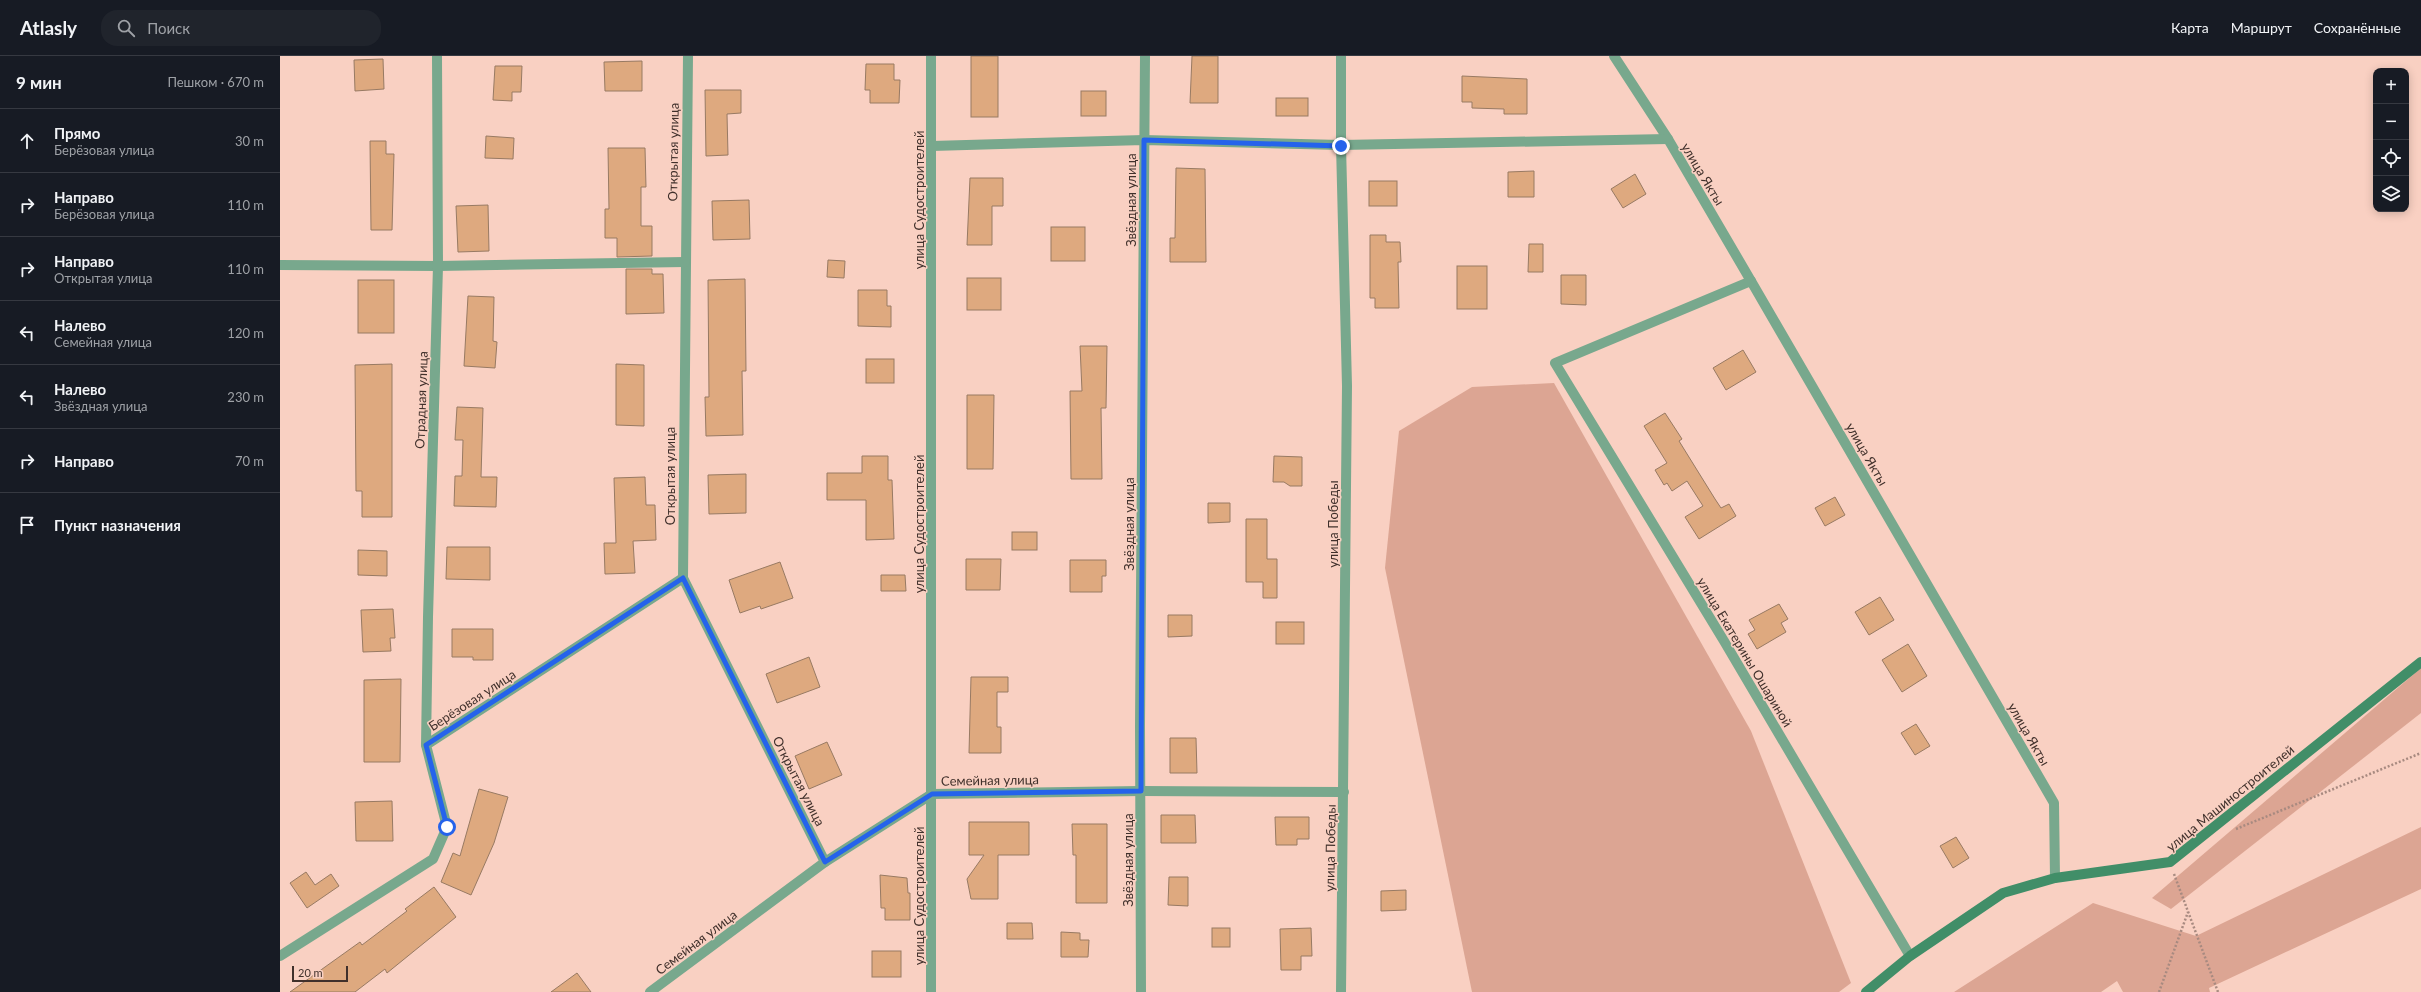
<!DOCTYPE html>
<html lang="ru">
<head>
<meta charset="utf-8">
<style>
  :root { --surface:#171b24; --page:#20242c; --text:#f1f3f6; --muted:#9ea1a6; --line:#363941 }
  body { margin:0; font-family:Lato,sans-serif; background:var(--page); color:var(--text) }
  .controls { position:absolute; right:12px; top:12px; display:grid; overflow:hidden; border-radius:8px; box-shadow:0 2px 10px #0003 }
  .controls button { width:36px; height:36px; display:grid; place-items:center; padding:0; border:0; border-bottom:1px solid var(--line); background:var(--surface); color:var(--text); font:20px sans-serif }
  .scale { position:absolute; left:12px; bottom:10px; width:56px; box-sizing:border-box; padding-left:4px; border:2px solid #40302b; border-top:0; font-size:11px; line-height:14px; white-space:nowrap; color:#40302b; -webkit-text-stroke:3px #f9d0c2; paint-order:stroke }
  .stop { position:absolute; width:12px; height:12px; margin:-9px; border:3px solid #2563eb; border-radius:50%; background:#fff }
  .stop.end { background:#2563eb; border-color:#fff; box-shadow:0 1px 4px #0008 }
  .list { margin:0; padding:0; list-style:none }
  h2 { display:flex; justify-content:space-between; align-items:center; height:52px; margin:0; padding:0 16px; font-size:17px }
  h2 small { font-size:13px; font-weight:400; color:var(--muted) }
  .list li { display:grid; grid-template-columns:26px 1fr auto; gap:12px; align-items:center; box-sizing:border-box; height:64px; padding:0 16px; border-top:1px solid var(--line) }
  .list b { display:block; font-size:15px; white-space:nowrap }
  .list p { margin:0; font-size:13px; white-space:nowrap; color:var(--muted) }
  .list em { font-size:13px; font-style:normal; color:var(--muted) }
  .icon { flex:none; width:22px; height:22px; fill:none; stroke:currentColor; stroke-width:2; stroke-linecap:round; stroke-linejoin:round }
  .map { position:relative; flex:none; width:2141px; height:936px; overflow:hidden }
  header { display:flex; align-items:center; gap:24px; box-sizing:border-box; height:56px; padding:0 20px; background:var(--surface); border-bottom:1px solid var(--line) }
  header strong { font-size:19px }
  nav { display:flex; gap:22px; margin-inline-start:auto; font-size:14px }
  .search { width:280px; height:36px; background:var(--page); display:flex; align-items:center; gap:10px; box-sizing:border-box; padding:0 14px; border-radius:16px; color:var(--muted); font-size:15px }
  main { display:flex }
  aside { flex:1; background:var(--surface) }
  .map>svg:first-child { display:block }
  .green { fill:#dca593 }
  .building { fill:#dea97f; stroke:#987a63 }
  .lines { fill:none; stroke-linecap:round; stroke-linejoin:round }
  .path { stroke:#a88a80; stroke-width:2.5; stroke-dasharray:2 2; stroke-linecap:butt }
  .street { stroke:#78a88d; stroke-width:10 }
  .secondary { stroke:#418e68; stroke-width:10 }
  .route { stroke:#2563eb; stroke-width:5 }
  .labels { text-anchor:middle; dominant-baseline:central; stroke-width:3; stroke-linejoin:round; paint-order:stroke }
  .street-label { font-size:13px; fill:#40302b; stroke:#f9d0c2 }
</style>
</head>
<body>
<header>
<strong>Atlasly</strong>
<div class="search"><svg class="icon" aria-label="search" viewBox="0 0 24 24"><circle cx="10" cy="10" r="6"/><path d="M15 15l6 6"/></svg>Поиск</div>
<nav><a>Карта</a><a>Маршрут</a><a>Сохранённые</a></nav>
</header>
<main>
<aside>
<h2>9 мин<small>Пешком · 670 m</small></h2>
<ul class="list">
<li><svg class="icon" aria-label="ahead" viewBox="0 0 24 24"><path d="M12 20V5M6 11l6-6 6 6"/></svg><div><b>Прямо</b><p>Берёзовая улица</p></div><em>30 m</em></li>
<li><svg class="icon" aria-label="right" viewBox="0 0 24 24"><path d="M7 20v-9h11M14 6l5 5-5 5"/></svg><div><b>Направо</b><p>Берёзовая улица</p></div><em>110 m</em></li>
<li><svg class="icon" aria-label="right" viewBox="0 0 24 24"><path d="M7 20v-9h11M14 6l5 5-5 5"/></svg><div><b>Направо</b><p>Открытая улица</p></div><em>110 m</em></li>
<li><svg class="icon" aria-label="left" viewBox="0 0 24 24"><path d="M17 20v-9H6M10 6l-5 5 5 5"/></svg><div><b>Налево</b><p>Семейная улица</p></div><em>120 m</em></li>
<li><svg class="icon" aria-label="left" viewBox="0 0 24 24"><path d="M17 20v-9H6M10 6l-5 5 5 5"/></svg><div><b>Налево</b><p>Звёздная улица</p></div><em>230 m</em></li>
<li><svg class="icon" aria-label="right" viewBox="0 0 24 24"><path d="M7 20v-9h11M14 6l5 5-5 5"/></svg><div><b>Направо</b></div><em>70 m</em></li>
<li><svg class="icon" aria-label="arrive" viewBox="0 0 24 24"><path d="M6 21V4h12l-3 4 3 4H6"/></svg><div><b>Пункт назначения</b></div></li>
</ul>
</aside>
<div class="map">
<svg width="2141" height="936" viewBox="0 0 2141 936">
  <rect width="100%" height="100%" fill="#f9d0c2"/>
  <g class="green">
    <polygon points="1274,327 1471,675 1571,927 1559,936 1192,936 1105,512 1119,375 1192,331"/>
    <polygon points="2141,612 2141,657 1891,853 1872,842"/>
    <polygon points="2141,771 2141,833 1929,932 1930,936 1843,936 1837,925 1821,936 1674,936 1813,847 1916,880"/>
  </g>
  <g class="building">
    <rect x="691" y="0" width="27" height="61"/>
    <polygon points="912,0 938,0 938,47 910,47"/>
    <polygon points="103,3 104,33 75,35 74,4"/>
    <polygon points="362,5 362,35 325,35 324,6"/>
    <polygon points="586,8 614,8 614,24 620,24 619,47 590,47 590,34 585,34"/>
    <polygon points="215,10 242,10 241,36 232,36 232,45 213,44"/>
    <polygon points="1182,20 1247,23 1247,58 1224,58 1224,53 1192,52 1192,46 1182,46"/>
    <polygon points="425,34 461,34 461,57 447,58 448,99 426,100"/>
    <rect x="801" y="35" width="25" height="25"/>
    <rect x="996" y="42" width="32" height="18"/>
    <polygon points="206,80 234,82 233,103 205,102"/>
    <polygon points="90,85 106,85 106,98 114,98 112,174 91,174"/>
    <polygon points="328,92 365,92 366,131 361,131 361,170 372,170 372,200 337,201 337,182 325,182 325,153 329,153"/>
    <polygon points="896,112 925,113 926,206 890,206 890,182 895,182"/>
    <polygon points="1254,115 1254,141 1228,141 1228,116"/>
    <polygon points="1355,118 1366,138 1343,152 1331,133"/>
    <polygon points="690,122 723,122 723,150 712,150 712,189 687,189"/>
    <rect x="1089" y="125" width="28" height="25"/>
    <polygon points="469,144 470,183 433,184 432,145"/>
    <polygon points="208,149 209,195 178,196 176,150"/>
    <rect x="771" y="171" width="34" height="34"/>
    <polygon points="1090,179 1106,179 1106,186 1120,186 1121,206 1118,206 1119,252 1095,252 1095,242 1090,242"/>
    <polygon points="1249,188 1263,188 1263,216 1248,216"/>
    <polygon points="548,204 565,205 564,222 547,221"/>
    <rect x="1177" y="210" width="30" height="43"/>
    <polygon points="346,213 372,213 372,218 383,218 384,257 346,258"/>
    <polygon points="1281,219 1306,219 1306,249 1281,248"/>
    <rect x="687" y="222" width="34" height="32"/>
    <polygon points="465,223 466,315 462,315 463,379 426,380 425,341 429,341 428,224"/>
    <rect x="78" y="224" width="36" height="53"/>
    <polygon points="578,234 607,234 607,250 611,250 611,271 578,270"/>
    <polygon points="188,240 214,241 213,285 217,286 215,312 184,310"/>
    <polygon points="800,290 827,290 826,352 821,352 822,423 791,423 790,335 802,335"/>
    <polygon points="1463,294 1476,316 1446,334 1433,312"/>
    <rect x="586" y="303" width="28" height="24"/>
    <polygon points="112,308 112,461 82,461 82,435 76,435 75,309"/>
    <polygon points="336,308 364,309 364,370 336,369"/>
    <polygon points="687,339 714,339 713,413 687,413"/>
    <polygon points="177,351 203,352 201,421 217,421 216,451 174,450 175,420 182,420 183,384 175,384"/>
    <polygon points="1385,357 1402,383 1399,385 1435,443 1441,452 1449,448 1456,460 1419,483 1405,461 1423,450 1407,425 1392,435 1387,427 1384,429 1375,414 1387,407 1364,370"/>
    <polygon points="582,400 608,400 608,424 612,424 614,483 586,484 586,444 547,444 547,417 582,417"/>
    <polygon points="994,400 1022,401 1022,430 1010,430 1004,426 993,426"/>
    <polygon points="466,418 466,457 429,458 428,419"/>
    <polygon points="365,421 366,449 375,449 376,484 353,485 355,517 325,518 324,487 336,487 334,422"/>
    <polygon points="1555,441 1565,459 1545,470 1535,452"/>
    <polygon points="928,447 950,447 950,466 928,467"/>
    <polygon points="966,463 987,463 987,503 997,503 997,542 983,542 983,526 966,526"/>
    <rect x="732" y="476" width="25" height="18"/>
    <polygon points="167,491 210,491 210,524 166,523"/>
    <polygon points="78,494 107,495 107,520 78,519"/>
    <polygon points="686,503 721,503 720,534 686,534"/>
    <polygon points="790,504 826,504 826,520 822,520 822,536 790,536"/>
    <polygon points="500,506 513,542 481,553 480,550 460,557 449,524"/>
    <polygon points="601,519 625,519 626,535 601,535"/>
    <polygon points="1600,541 1614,564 1589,579 1575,556"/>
    <polygon points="1499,548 1508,563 1501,567 1506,576 1477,593 1468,578 1475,574 1469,564"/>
    <polygon points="113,553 115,582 110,582 111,595 83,596 81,554"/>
    <polygon points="888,559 912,559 912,580 888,581"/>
    <rect x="996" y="566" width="28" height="22"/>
    <polygon points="172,573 213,573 213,604 193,604 193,601 172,601"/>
    <polygon points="1628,588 1647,620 1622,636 1602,604"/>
    <polygon points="529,601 540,631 497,647 486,618"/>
    <polygon points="691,621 728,621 728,636 717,636 717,671 721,671 721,697 689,697"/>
    <polygon points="121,623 120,706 84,706 84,624"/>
    <polygon points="1636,668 1650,690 1635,699 1621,677"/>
    <polygon points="890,682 916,682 917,717 890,717"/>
    <polygon points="547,686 562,719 529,733 515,700"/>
    <polygon points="199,733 228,741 214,787 191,839 161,826 173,797 180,800"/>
    <polygon points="112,745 113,785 76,785 75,746"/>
    <polygon points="881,759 915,759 916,787 881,787"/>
    <polygon points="995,761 1029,761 1029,783 1017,783 1017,789 996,789"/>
    <polygon points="689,766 749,766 749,799 718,799 718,843 691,843 687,823 704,799 689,799"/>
    <polygon points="792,768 827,768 827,847 796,847 796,799 793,799"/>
    <polygon points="1676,781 1689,802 1673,812 1660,790"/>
    <polygon points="26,816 35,829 51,818 59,830 27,852 10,827"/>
    <polygon points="600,819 627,822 628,837 630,837 630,864 605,864 605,852 601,852"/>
    <polygon points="889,821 908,821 908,850 888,849"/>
    <polygon points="154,831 176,861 107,917 105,913 75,936 10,936 80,886 82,889 127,855 125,853"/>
    <polygon points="1126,834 1126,854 1101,855 1101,835"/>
    <polygon points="727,867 752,867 753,883 727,883"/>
    <rect x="932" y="872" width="18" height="19"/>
    <polygon points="1031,872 1032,900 1021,900 1021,914 1001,914 1000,873"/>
    <polygon points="781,876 800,877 800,884 809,884 808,901 781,901"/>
    <rect x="592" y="895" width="29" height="26"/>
    <polygon points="297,917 311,936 271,936"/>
  </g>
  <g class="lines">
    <g class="path">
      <polyline points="1956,773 2141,697"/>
      <polyline points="1894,818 1938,936"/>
      <polyline points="1879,936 1908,856"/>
    </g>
    <g class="street">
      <polyline points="408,0 403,522 545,806"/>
      <polyline points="651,0 651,936"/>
      <polyline points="1061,0 1061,89 1067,330 1061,936"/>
      <polyline points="1334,0 1388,83 1471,225 1774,747 1775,822"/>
      <polyline points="652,90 864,84 1061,89 1388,83"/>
      <polyline points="0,209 158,210 405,206"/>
      <polyline points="1471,225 1275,307 1444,585 1630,900"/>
      <polyline points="146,689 148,561 158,210 157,0"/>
      <polyline points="0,900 153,803 167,771 146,689 403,522"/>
      <polyline points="370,936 545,806 652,738 861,735 1064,736"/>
      <polyline points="861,936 860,670 865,0"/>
    </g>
    <polyline class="secondary" points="1586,936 1630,900 1723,837 1775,822 1890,806 2141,606"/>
  </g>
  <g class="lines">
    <polyline class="route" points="167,771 146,689 403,522 545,806 652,738 861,735 864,84 1061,90"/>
  </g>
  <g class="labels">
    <g class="street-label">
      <text transform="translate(393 96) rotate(-89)">Открытая улица</text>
      <text transform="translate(1423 118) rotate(59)">улица Якты</text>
      <text transform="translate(639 144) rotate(-90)">улица Судостроителей</text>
      <text transform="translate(851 144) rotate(-90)">Звёздная улица</text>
      <text transform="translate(141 344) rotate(-88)">Отрадная улица</text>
      <text transform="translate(1587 398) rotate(60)">улица Якты</text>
      <text transform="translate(390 420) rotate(-90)">Открытая улица</text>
      <text transform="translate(639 468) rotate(-90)">улица Судостроителей</text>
      <text transform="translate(849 468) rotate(-90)">Звёздная улица</text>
      <text transform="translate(1053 468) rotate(-90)">улица Победы</text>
      <text transform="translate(1465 596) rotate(59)">улица Екатерины Ошариной</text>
      <text transform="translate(192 644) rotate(-33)">Берёзовая улица</text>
      <text transform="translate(1749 678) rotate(60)">улица Якты</text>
      <text transform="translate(710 724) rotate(-1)">Семейная улица</text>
      <text transform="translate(519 725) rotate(63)">Открытая улица</text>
      <text transform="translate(1950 742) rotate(-39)">улица Машиностроителей</text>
      <text transform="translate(1050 792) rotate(-89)">улица Победы</text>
      <text transform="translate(848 804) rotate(-90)">Звёздная улица</text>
      <text transform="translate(639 840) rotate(-90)">улица Судостроителей</text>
      <text transform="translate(416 886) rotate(-37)">Семейная улица</text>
    </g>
  </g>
</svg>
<div class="controls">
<button>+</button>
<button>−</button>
<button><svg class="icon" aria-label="locate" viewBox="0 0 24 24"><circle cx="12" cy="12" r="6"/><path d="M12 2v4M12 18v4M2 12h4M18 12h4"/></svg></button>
<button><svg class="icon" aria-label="layers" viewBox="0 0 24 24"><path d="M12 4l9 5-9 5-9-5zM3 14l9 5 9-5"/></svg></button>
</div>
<div class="scale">20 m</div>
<div class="stop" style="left:167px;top:771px"></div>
<div class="stop end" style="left:1061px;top:90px"></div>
</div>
</main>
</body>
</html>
